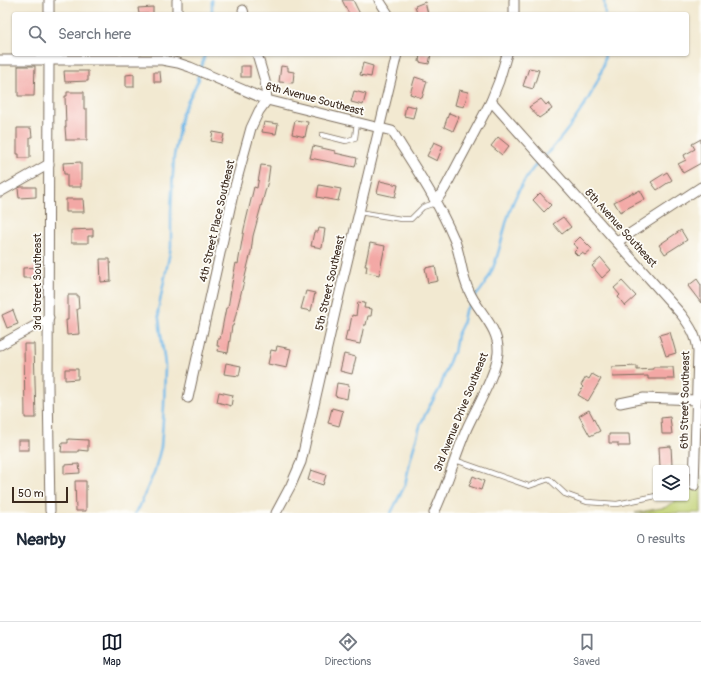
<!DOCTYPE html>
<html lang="en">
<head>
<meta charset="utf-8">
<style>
  :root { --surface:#fff; --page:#f6f6f7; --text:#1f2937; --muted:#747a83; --line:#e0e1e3; --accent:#111827 }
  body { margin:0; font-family:Pangolin,sans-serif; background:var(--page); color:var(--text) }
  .controls { position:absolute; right:12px; bottom:12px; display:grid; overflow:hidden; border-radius:4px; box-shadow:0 1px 3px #0004 }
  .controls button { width:36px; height:36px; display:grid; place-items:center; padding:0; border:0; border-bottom:1px solid var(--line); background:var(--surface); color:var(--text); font:20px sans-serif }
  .scale { position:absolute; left:12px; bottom:10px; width:56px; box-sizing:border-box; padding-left:4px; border:2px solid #3b2a1e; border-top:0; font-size:11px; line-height:14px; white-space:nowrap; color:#3b2a1e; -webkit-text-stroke:3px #fdfcf7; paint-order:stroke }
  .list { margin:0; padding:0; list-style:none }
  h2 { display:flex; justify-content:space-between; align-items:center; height:52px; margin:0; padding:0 16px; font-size:17px }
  h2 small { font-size:13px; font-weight:400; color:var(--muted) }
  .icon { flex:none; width:22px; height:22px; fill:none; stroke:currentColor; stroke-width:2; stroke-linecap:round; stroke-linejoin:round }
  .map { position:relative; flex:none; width:701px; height:513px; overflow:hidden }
  .search { position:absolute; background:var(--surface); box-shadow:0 1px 3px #0004; left:12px; right:12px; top:12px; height:44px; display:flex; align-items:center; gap:10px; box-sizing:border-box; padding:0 14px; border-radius:4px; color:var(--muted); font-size:15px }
  .sheet { height:108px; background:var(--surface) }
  nav { display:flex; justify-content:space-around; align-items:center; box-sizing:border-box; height:56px; border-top:1px solid var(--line); background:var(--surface); font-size:11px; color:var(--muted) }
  nav a { display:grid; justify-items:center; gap:2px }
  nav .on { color:var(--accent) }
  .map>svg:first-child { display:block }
  .green { fill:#c1d174; stroke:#7e7e49 }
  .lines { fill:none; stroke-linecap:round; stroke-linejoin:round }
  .stream { stroke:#72b9e9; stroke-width:2.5 }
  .building { fill:#f3a8a5 }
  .service-casing { stroke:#7b6d5d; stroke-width:6 }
  .minor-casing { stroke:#7b6d5d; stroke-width:11 }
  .service { stroke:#fff; stroke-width:4.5 }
  .minor { stroke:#fff; stroke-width:9 }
  .labels { text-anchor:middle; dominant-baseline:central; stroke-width:3.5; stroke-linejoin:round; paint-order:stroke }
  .street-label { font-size:11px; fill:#3b2a1e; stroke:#fdfcf7 }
</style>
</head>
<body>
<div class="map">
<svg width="701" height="513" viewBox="0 0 701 513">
  <rect width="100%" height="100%" fill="#fdfcf7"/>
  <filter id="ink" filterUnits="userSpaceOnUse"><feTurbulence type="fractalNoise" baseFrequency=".025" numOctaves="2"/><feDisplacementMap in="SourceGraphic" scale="8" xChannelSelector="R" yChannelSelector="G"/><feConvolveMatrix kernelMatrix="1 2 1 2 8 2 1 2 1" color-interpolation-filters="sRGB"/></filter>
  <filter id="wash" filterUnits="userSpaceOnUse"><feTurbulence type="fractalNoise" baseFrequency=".012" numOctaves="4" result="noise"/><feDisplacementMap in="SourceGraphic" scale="16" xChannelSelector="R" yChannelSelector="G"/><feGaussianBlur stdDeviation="0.9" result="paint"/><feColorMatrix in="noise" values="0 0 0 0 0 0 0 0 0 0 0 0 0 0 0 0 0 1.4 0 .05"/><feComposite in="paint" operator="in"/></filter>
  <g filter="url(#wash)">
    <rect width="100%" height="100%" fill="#f2e9d1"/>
    <polygon class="green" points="701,475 701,513 635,513 667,507 679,498 686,498 686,492 699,483"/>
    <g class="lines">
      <g class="stream">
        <polyline points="604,0 605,14"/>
        <polyline points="212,14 212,0"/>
        <polyline points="201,69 205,54"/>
        <path d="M 544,157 C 566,134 603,86 605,54"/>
        <path d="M 474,298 C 492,280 498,255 504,231 C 510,205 522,180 540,160"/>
        <polyline points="135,513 139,508 155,470 161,447 164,406 165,365 158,311 171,247 171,211 174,156 182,113 199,79 197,79 199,74"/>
        <polyline points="391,513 405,485 411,457 421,423 429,407 440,388 452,354 454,353 457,335 462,325 465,311 472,302"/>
      </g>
    </g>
    <g id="blocks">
      <g class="building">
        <polygon points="342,0 353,0 360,14 349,14"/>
        <polygon points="425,2 428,14 417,14 415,6"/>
        <polygon points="153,7 153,14 139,14 138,8"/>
        <polygon points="420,54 431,54 429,64 419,62"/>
        <polygon points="363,63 373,66 371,77 360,75"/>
        <polygon points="18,66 35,66 34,96 18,96"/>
        <rect x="241" y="66" width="9" height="11"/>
        <polygon points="281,66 288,67 288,71 294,72 293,83 279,82"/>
        <polygon points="529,68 539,70 533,89 523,86"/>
        <polygon points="64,71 88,71 88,81 65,82"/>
        <polygon points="154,72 160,72 161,82 154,82"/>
        <polygon points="134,74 134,87 126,87 126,75"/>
        <polygon points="415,77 427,81 422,98 410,94"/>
        <polygon points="459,90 468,92 464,107 455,105"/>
        <polygon points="354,91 366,94 363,105 351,102"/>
        <polygon points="67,92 84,92 84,109 87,109 87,140 66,140 65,127 66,127 65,96 67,96"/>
        <polygon points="541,99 546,105 548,103 552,109 539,118 529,107"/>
        <polygon points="406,105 416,107 413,118 404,116"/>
        <polygon points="449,113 459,117 453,131 444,127"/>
        <polygon points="295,120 308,122 305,137 292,134"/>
        <polygon points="264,122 278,124 276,134 262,132"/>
        <polygon points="17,128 31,128 32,137 30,137 30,158 19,158 19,154 17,154"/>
        <polygon points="213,132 224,134 222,143 211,141"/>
        <polygon points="498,137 509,146 502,155 491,146"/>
        <polygon points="701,139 701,163 683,173 678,164 686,160 684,155 695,149 692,144"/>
        <polygon points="434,142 443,146 437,161 427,156"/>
        <polygon points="313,146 335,151 335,153 357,158 355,167 310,158"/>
        <polygon points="81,162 81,187 67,187 67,174 64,174 63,163"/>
        <polygon points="261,165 270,166 268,181 253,236 251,252 233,326 232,326 228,353 218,351 219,346 217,346 218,339 220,339 226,308 228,308 232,283 236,263 238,264 244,229 254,187 257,188"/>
        <polygon points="667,172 672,180 657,190 651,182"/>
        <polygon points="380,181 398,185 395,197 377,193"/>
        <polygon points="319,185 341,189 338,201 317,197"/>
        <polygon points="21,187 36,187 36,197 19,198 18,188"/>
        <polygon points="640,190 645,199 620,212 614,202 633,192 633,194"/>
        <polygon points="540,193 551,205 544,212 533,200"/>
        <polygon points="66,199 83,199 84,212 66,212"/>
        <polygon points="563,217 571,227 562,234 553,224"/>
        <polygon points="319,228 325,229 322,248 311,246 314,232 318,232"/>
        <polygon points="93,229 93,236 88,236 88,243 71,243 71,230"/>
        <polygon points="681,230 687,240 665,254 659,245"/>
        <polygon points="580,237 592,249 585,255 582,253 578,256 574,252 578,248 573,244"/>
        <polygon points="370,243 385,246 379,275 366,272 367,266 365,266"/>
        <polygon points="601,258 611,270 602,278 592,266"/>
        <polygon points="100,259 110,259 111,281 101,282"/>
        <polygon points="435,266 438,281 428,283 425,268"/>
        <polygon points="40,267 40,278 23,278 23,268"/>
        <polygon points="697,279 701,285 701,303 688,286"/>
        <polygon points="622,281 636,296 625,306 618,297 620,295 614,288"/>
        <polygon points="306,291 315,293 311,311 301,309"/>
        <polygon points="68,295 78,295 79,309 77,309 79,334 67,335 66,320 68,320"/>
        <polygon points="358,302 365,303 364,308 372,309 371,316 368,316 366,325 364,325 360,344 345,341 347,331 349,331 352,315 356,316"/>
        <polygon points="13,310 18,324 7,328 2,315"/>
        <polygon points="670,332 676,353 666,356 659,335"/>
        <polygon points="24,344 34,344 36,418 25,418"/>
        <polygon points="277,346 291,349 287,368 268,364 271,350 276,351"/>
        <polygon points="344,354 356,357 352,374 340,371"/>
        <polygon points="226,363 241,366 239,376 224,374"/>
        <polygon points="637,366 637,370 653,369 653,367 673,367 674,379 648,379 648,376 613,377 612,367"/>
        <polygon points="65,369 78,369 78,379 65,380"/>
        <polygon points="592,374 601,379 588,401 578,395 583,387 581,385 586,377 589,379"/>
        <polygon points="337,383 349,385 347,399 335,396"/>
        <polygon points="219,392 233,395 231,406 217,402"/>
        <polygon points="332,408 343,411 339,426 328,423"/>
        <polygon points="589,410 600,431 590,436 579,416"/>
        <polygon points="670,417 672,434 662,434 661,418"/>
        <polygon points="609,434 629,434 630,446 618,446 618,443 609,443"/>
        <polygon points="68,439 88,440 88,451 78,450 78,452 61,452 62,443 68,443"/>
        <rect x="18" y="440" width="11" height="10"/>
        <polygon points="671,446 672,466 660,467 659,447"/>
        <polygon points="79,464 80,473 64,474 64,465"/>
        <polygon points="311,470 326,475 323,485 308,480"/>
        <polygon points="473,476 484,481 481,490 469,486"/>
        <polygon points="75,481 86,481 86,511 76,511"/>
      </g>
    </g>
  </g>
  <g filter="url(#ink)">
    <use href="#blocks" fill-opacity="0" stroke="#7b6d5d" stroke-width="1"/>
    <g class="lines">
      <defs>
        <g id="service">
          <polyline points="322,135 346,141 355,138 357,122"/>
          <polyline points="359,212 401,219 411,219 423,207 435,203"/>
          <polyline points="455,460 529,486 549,479 565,494 587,502 617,504 656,496"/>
        </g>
        <g id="minor">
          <polyline points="49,0 49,14"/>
          <polyline points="177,0 177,14"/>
          <polyline points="379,0 388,14"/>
          <polyline points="514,0 514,14"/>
          <polyline points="243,10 244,14"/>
          <polyline points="49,55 48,386 50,511"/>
          <path d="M 0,60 L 162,60 L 178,63 L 190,67 L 267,100 L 392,131 C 414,166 438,201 454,239 C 461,255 461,275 469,291 C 478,312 500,328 498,353 C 496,374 476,408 467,428 C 455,456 447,486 434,513"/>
          <path d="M 491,101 L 681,314 C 690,326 697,336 698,352 L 694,486"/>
          <polyline points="0,192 49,164"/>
          <polyline points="435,203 445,188 491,101 499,81 507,54"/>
          <polyline points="617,242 701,187"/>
          <polyline points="0,345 49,318"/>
          <polyline points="188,398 234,190 251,128 259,111 267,100 265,81 257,54"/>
          <polyline points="620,403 644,398 697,400"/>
          <polyline points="276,513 291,485 301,462 337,304 397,54"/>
        </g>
      </defs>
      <use href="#service" class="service-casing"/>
      <use href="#minor" class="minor-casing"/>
      <use href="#service" class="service"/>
      <use href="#minor" class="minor"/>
    </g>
  </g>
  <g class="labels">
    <g class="street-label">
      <text transform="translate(315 99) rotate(15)">8th Avenue Southeast</text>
      <text transform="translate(217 221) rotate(-77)">4th Street Place Southeast</text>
      <text transform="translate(621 228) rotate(48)">8th Avenue Southeast</text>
      <text transform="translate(37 282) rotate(-90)">3rd Street Southeast</text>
      <text transform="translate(330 283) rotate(-77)">5th Street Southeast</text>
      <text transform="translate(685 400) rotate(-89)">6th Street Southeast</text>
      <text transform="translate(461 412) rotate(-68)">3rd Avenue Drive Southeast</text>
    </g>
  </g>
</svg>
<div class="controls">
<button><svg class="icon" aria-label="layers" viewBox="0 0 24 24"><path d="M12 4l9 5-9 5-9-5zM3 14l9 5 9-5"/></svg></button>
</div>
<div class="scale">50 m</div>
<div class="search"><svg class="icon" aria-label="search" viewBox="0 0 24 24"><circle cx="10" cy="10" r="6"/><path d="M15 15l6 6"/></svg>Search here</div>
</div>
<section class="sheet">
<h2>Nearby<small>0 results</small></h2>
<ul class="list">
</ul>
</section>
<nav>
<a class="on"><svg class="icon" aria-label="map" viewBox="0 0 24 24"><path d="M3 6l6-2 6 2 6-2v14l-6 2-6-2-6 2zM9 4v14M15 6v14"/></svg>Map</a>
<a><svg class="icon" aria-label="directions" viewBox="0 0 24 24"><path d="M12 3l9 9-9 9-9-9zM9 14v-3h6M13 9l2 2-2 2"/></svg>Directions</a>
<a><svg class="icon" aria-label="saved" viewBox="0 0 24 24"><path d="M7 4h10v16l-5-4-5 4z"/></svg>Saved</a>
</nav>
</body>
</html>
